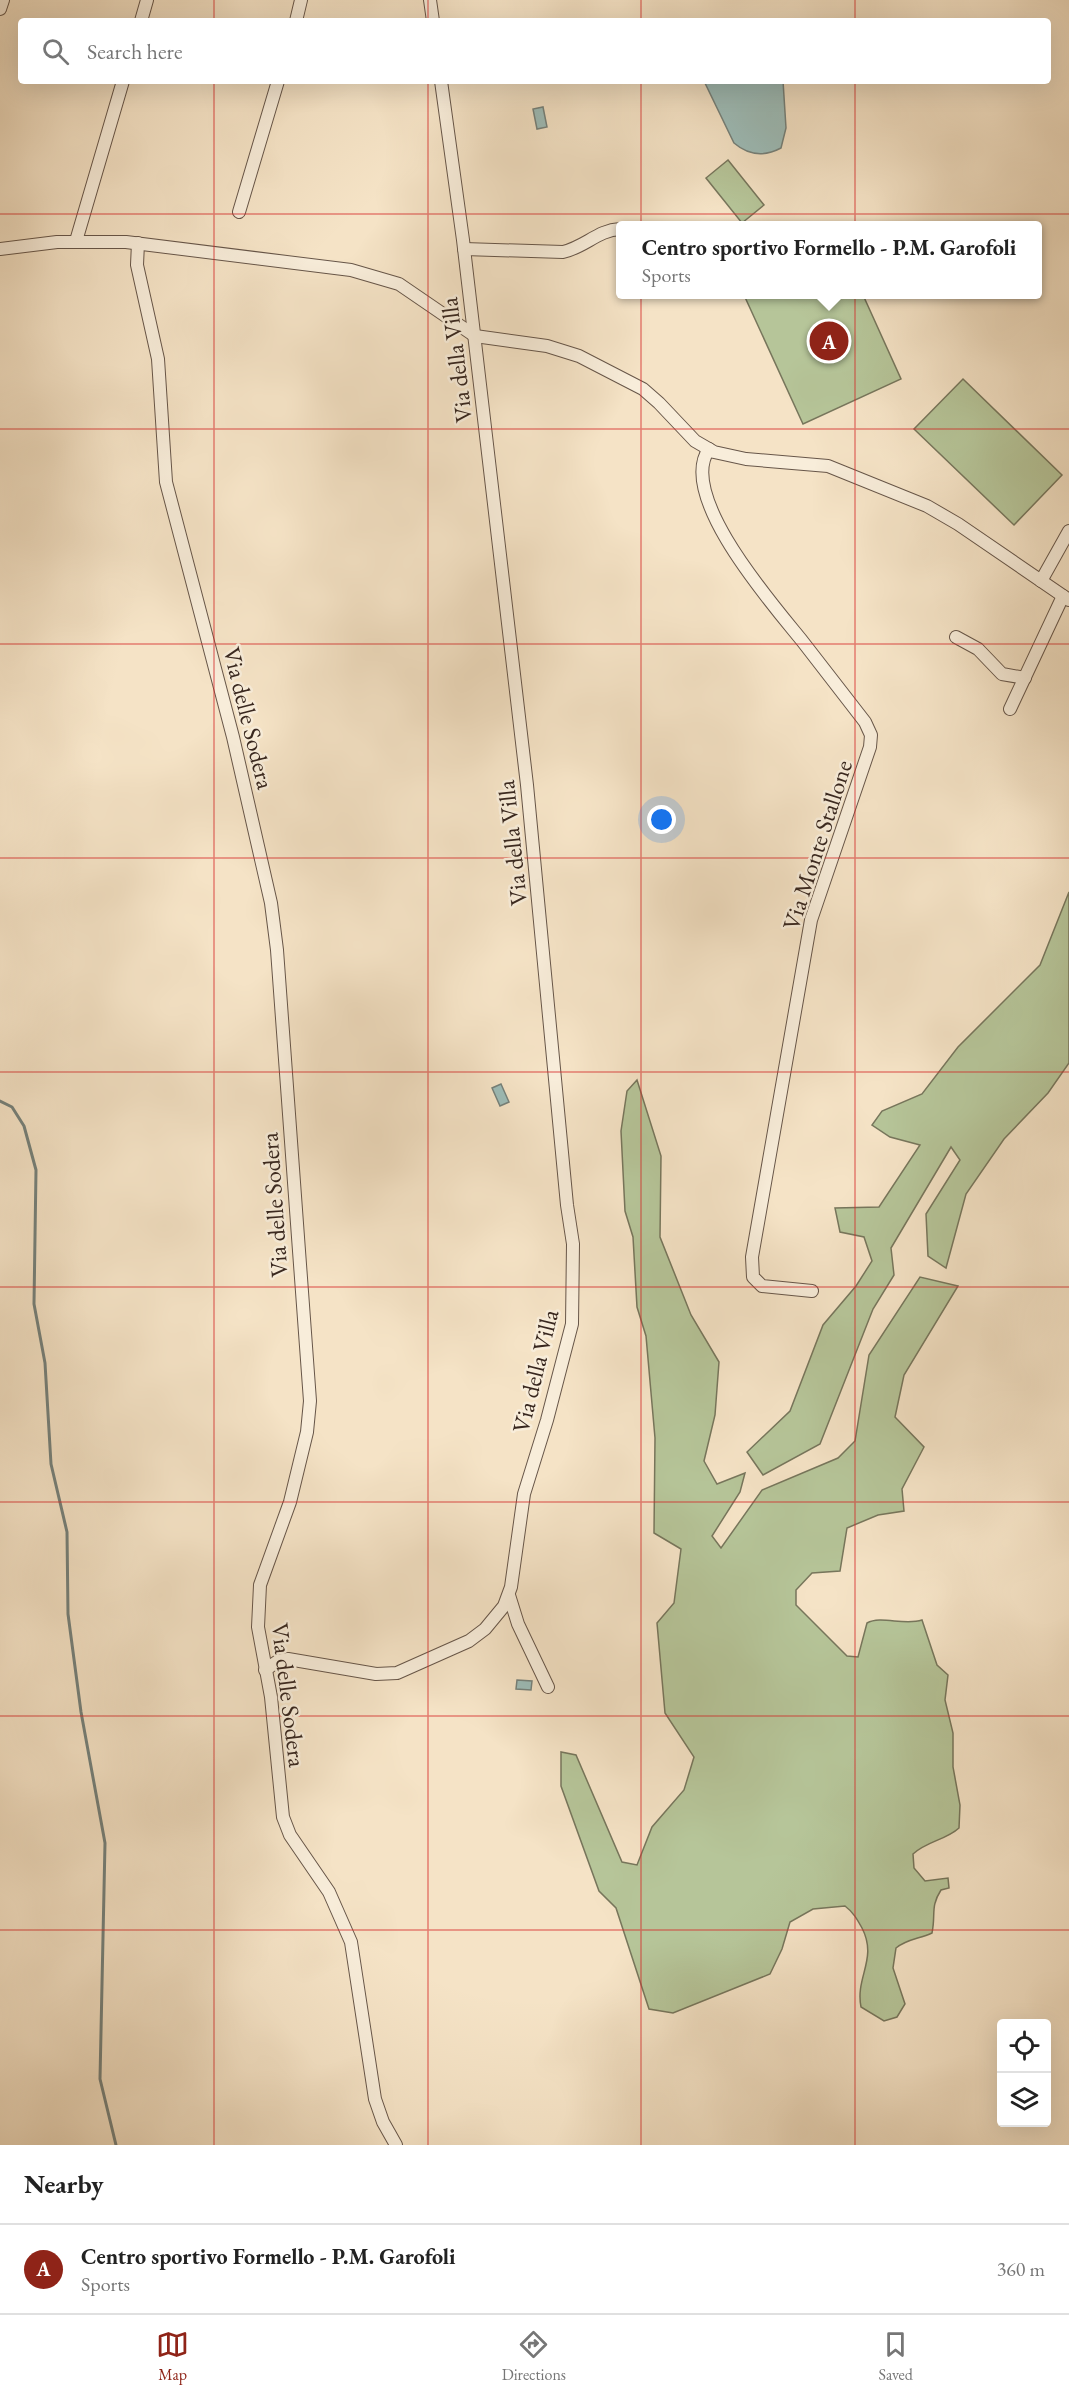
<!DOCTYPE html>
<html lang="en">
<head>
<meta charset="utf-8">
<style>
  :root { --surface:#fff; --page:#f6f6f6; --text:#222; --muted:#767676; --line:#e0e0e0; --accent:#8f2418 }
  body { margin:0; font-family:"EB Garamond",serif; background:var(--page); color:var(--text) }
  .controls { position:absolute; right:18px; bottom:18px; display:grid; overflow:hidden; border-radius:6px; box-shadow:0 6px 24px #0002 }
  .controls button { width:54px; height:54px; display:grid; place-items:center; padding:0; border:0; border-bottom:2px solid var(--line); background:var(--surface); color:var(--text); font:30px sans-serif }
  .you { position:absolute; left:662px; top:820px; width:21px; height:21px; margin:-15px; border:4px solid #fff; border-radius:50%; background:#1a73e8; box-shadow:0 0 0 9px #1a73e833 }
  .badge { display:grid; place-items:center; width:39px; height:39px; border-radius:50%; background:var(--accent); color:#fff; font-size:20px; font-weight:700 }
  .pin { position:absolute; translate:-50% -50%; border:3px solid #fff; box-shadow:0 2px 6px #0006 }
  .popup { position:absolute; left:616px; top:221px; width:426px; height:78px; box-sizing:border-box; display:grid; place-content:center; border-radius:6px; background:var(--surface); filter:drop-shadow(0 2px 4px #0005); font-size:20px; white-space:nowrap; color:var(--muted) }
  .popup b { font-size:22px; color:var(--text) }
  .popup::after { content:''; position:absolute; left:50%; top:100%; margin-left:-12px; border:12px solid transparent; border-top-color:var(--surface) }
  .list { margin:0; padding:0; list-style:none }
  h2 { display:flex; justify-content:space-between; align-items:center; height:78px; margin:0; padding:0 24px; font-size:26px }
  h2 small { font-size:20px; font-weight:400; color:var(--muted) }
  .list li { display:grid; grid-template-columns:39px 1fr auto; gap:18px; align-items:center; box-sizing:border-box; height:90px; padding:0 24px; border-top:2px solid var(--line) }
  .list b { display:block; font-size:22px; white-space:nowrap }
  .list p { margin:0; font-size:20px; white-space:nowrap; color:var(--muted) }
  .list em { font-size:20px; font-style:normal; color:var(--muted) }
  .icon { flex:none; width:33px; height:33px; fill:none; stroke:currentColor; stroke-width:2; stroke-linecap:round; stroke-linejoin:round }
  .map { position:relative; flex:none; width:1069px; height:2145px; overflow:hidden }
  .search { position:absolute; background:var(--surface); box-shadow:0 6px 24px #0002; left:18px; right:18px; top:18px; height:66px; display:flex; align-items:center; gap:15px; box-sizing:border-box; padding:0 21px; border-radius:6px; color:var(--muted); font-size:22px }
  .sheet { height:168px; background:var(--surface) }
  nav { display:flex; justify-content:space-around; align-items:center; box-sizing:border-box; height:84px; border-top:2px solid var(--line); background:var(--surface); font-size:16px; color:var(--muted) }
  nav a { display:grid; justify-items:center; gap:3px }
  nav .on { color:var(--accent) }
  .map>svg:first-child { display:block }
  .green { fill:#b6c599; stroke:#77765c; stroke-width:1.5 }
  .water { fill:#9dbdb9; stroke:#75817b; stroke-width:1.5 }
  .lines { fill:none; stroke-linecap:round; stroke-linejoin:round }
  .stream { stroke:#75817b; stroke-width:3 }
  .minor-casing { stroke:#675649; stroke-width:14 }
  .minor { stroke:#f8edda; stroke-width:12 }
  .grid { fill:none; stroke:#d62828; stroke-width:1.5; stroke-opacity:0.55 }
  .labels { text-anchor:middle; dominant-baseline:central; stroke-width:5; stroke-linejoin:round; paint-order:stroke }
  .street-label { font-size:24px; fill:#38271f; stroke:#f8edda }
</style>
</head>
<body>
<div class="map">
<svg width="1069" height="2145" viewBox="0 0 1069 2145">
  <rect width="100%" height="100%" fill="#f5e3c6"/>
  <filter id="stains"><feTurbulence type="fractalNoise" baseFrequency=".00333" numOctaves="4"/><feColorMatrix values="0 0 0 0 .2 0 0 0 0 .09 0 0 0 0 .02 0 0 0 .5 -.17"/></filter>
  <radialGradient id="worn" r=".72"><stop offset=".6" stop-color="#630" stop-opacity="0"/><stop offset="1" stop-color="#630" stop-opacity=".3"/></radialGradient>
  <g class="green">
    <polygon points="728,160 764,205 742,223 706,178"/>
    <polygon points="744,295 863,295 901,379 803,424"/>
    <polygon points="963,379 1062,475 1014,525 914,429"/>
    <polygon points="1069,892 1069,1063 1048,1093 1004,1139 966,1194 946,1268 928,1256 926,1214 960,1160 951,1147 891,1248 894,1275 873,1309 820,1444 763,1475 747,1452 790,1411 823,1325 856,1286 872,1261 864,1237 840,1232 835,1208 879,1207 920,1145 890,1137 872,1125 882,1111 922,1094 958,1047 1040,965"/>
    <path d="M 637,1080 L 661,1156 L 660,1237 L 691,1315 L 719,1362 L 715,1415 L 704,1461 L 717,1484 L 745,1473 L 740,1492 L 712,1536 L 721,1548 L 762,1490 L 838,1458 L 855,1441 L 869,1355 L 920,1277 L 958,1286 L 904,1375 L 895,1417 L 924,1447 L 902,1489 L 904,1511 L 878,1515 L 847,1528 L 840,1571 L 812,1573 L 796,1590 L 796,1605 L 847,1656 L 858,1657 L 867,1623 C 881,1615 904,1626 922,1620 L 937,1665 L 948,1675 L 945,1700 L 953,1733 L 953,1767 L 960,1805 L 959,1828 C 946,1840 927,1841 913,1854 L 914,1868 L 925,1881 L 948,1878 L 949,1888 L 941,1890 C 930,1907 936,1914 932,1933 C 919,1939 907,1939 896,1948 L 893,1968 L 905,2004 L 897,2017 L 884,2021 L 861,2007 C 855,1977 878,1959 862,1928 C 857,1919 853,1912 845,1906 L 813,1909 L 790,1922 L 782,1949 L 770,1974 L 673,2013 L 649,2009 L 616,1908 L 599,1891 L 561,1786 L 561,1752 L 576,1755 L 622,1862 L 637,1865 L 652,1827 L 684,1790 L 694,1757 L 665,1713 L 657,1623 L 674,1603 L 681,1549 L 654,1533 L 655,1438 L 646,1336 L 637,1307 L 633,1237 L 625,1211 L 621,1131 L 627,1091 Z"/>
  </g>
  <g class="water">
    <path d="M 704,81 L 783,81 L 786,128 L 781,148 C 764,157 748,155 734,143 Z"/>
    <polygon points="543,107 547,127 537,129 533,109"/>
    <polygon points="501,1084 509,1102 500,1106 492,1088"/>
    <polygon points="517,1680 532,1681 531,1690 516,1689"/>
  </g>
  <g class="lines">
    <polyline class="stream" points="0,1101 12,1107 24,1126 36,1170 34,1304 45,1363 51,1464 67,1532 68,1614 81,1712 105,1843 100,2079 116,2145"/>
    <defs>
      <g id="minor">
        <polyline points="430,0 433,21"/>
        <polyline points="0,9 3,0"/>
        <polyline points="141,21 147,0"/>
        <polyline points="296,21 301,0"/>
        <polyline points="239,212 278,81"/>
        <polyline points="76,241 123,81"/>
        <polyline points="138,243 137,265 158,359 166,482 233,737 271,903 277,950 310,1401 307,1432 290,1502 260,1585 258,1627 271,1697 283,1817 290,1835 329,1892 351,1942 375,2099 383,2122 396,2145"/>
        <polyline points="0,249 57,242 126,242 351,270 399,284 475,336 547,346 579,356 643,389 659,403 695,441 714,452 746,459 828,466 927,506 958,524 1069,600"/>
        <path d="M 464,249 L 563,252 C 585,247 598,230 620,229"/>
        <path d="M 709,449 C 676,496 775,607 803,642 C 824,669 845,696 865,722 L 871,735 L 870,747 L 811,920 L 752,1257 L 753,1277 L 762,1286 L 812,1291"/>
        <polyline points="1041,581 1069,531"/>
        <polyline points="956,637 978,649 1002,674 1025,678"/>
        <polyline points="1010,709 1063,596"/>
        <polyline points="509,1595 518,1624 548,1687"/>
        <polyline points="265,1670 278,1661 288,1659 376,1674 397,1673 469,1641 485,1629 504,1606 511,1587 524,1494 547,1420 572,1324 573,1244 567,1205 527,785 463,240 441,81"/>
      </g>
    </defs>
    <use href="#minor" class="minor-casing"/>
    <use href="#minor" class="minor"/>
  </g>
  <path class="grid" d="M 214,0 L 214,21M 428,0 L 428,21M 641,0 L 641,21M 855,0 L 855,21M 214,81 L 214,2145M 428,81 L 428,2145M 641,81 L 641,2145M 855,81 L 855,2145M 0,214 L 1069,214M 0,429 L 1069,429M 0,644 L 1069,644M 0,858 L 1069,858M 0,1072 L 1069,1072M 0,1287 L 1069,1287M 0,1502 L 1069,1502M 0,1716 L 1069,1716M 0,1930 L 1069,1930"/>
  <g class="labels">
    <g class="street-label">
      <text transform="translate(456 360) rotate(-97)">Via della Villa</text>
      <text transform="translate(249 718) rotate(76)">Via delle Sodera</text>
      <text transform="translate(512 843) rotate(-96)">Via della Villa</text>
      <text transform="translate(817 845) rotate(-72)">Via Monte Stallone</text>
      <text transform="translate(274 1205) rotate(-94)">Via delle Sodera</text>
      <text transform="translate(535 1371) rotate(-76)">Via della Villa</text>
      <text transform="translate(289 1695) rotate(83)">Via delle Sodera</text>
    </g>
  </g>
  <rect width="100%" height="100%" filter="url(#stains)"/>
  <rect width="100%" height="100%" fill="url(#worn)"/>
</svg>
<div class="controls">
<button><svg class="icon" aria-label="locate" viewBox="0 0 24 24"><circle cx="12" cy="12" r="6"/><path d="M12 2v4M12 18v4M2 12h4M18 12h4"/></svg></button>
<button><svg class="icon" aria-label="layers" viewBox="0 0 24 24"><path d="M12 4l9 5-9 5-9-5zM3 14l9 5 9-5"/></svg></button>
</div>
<div class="you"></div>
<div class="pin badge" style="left:829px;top:341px">A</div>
<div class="popup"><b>Centro sportivo Formello - P.M. Garofoli</b>Sports</div>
<div class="search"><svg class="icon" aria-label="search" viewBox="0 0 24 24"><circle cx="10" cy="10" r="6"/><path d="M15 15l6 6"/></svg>Search here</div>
</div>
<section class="sheet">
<h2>Nearby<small></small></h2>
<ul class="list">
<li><span class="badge">A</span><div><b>Centro sportivo Formello - P.M. Garofoli</b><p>Sports</p></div><em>360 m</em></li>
</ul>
</section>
<nav>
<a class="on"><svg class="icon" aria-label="map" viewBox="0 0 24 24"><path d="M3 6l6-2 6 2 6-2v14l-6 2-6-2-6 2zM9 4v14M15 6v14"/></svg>Map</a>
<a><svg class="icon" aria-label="directions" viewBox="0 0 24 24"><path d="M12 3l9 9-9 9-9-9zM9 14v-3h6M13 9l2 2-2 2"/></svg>Directions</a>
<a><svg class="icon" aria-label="saved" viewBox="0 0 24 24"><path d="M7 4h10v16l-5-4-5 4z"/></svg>Saved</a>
</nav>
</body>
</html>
